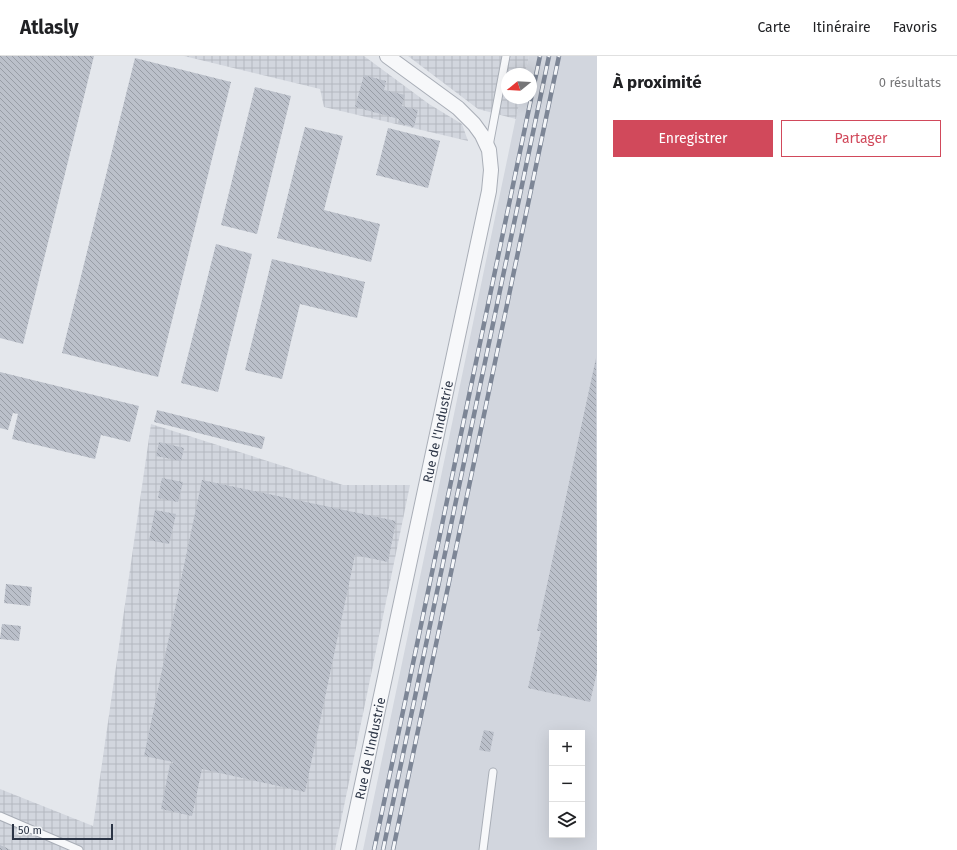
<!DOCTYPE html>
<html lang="fr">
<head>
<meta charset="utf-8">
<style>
  :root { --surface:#fff; --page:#f2f2f2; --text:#202124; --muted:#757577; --line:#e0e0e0; --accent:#d1495b }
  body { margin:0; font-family:"Fira Sans",sans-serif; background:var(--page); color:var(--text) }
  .controls { position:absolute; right:12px; bottom:12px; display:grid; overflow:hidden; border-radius:0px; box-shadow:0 4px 16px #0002 }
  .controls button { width:36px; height:36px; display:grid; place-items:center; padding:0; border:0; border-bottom:1px solid var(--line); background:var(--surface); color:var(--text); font:20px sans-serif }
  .compass { position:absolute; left:501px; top:12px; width:36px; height:36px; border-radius:50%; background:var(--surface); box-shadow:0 4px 16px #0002; rotate:252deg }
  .scale { position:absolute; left:12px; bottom:10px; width:101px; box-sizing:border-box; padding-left:4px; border:2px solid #2b3445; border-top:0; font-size:11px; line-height:14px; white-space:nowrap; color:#2b3445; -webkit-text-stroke:3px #f4f6f9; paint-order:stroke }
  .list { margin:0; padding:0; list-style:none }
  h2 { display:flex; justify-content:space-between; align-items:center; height:52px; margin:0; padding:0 16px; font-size:17px }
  h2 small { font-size:13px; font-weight:400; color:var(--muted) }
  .actions { display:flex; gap:8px; padding:12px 16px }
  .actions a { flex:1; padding:9px 0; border:1px solid var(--accent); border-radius:0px; text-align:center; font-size:14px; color:var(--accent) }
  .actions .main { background:var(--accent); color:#fff }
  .icon { flex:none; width:22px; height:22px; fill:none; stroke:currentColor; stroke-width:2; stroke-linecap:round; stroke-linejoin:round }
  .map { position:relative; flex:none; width:597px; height:794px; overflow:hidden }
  header { display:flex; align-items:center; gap:24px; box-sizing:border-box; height:56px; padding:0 20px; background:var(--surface); border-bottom:1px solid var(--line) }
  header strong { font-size:19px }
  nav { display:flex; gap:22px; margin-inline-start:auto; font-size:14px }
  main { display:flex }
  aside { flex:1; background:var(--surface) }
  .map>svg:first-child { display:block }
  .built { fill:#d2d6de; fill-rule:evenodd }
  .industrial { fill:url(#industrial-grid) }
  .building { fill:url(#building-back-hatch) }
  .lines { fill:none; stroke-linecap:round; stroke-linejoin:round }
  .service-casing { stroke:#a9aeb7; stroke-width:9 }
  .minor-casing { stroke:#a9aeb7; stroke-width:16 }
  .service { stroke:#f7f8fa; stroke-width:7 }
  .minor { stroke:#f7f8fa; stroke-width:14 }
  .rail-casing { stroke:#7d8696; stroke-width:4.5 }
  .rail { stroke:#f4f6f9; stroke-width:3; stroke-dasharray:9; stroke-linecap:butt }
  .labels { text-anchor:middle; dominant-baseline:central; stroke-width:3; stroke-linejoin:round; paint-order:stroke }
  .street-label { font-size:13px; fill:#2b3445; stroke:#f4f6f9 }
</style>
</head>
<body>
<header>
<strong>Atlasly</strong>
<nav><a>Carte</a><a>Itinéraire</a><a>Favoris</a></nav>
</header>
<main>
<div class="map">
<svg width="597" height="794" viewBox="0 0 597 794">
  <defs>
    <pattern id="industrial-grid" width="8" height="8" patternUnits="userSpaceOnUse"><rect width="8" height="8" fill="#d2d6de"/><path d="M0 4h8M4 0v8" fill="none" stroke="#b4b8c0"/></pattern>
    <pattern id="building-back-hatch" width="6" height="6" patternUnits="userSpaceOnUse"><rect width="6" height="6" fill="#bbc0ca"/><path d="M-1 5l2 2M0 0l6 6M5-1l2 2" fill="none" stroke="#989da6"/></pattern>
  </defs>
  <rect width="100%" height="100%" fill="#e4e7ec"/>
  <path class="built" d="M 529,0 L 597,0 L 597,794 L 363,794 L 520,42 L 531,42 L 531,18 L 525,18 ZM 552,677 L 582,677 L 582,779 L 552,779 Z"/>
  <g class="industrial">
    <polygon points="184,0 364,0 429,48 462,68 468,85 324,51 320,33"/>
    <polygon points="408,0 529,0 525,18 507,18 507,42 520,42 516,63 478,53"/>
    <polygon points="151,368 343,429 410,429 335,794 0,794 0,733 93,770"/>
  </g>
  <g class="building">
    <polygon points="0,0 94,0 23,288 0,282"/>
    <polygon points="135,2 231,26 158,321 62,297"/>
    <polygon points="364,19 386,25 384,34 405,39 402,50 418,54 414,71 398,67 399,63 355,51"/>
    <polygon points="255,31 291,40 257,178 221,169"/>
    <polygon points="305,71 343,80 324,154 380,168 371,206 277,182"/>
    <polygon points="388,72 440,85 428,132 376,119"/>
    <polygon points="216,188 252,198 218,336 181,327"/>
    <polygon points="272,203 365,226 357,262 300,248 282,323 245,314"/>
    <polygon points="596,302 597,616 590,646 528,632 541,575 537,575"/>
    <polygon points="0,316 139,350 130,386 101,379 95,403 12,383 18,358 13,357 8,374 0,372"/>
    <polygon points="157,354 265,381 262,393 154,366"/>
    <polygon points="159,386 184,392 181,405 156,400"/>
    <polygon points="162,422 183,426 178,446 158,442"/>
    <polygon points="202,424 396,465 388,506 355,499 305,736 202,713 192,760 161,753 170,708 173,708 173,706 144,700"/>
    <polygon points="155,454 176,458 169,488 149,484"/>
    <polygon points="6,528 32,531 30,550 4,547"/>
    <polygon points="2,568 21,570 19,585 0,583"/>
    <polygon points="484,674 494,676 490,696 479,694"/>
    <polygon points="0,789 11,794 0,794"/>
  </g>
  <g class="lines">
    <defs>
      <g id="service">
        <polyline points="489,90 506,0"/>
        <polyline points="0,760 79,794"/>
        <polyline points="483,794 493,716"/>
      </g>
      <g id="minor">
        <path id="s1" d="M 348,794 L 489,135 L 491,114 L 489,94 L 482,79 L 474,68 L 458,52 L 387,0"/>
      </g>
    </defs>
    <use href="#service" class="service-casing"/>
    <use href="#minor" class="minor-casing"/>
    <use href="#service" class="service"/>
    <use href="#minor" class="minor"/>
    <defs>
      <g id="rail">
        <polyline points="374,794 540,0"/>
        <polyline points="383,794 549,0"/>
        <polyline points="393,794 559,0"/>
      </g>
    </defs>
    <use href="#rail" class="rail-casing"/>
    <use href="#rail" class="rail"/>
  </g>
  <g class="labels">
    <g class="street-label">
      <text stroke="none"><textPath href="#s1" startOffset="428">Rue de l'Industrie</textPath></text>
      <text stroke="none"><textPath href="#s1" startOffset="104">Rue de l'Industrie</textPath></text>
    </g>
  </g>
</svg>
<div class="controls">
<button>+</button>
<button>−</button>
<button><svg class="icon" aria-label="layers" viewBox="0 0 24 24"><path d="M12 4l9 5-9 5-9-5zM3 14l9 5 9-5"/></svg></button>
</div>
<svg class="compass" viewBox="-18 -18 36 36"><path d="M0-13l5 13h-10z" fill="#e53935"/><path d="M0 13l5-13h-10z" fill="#757577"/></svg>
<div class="scale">50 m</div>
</div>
<aside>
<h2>À proximité<small>0 résultats</small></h2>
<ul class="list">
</ul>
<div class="actions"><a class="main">Enregistrer</a><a>Partager</a></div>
</aside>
</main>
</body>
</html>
